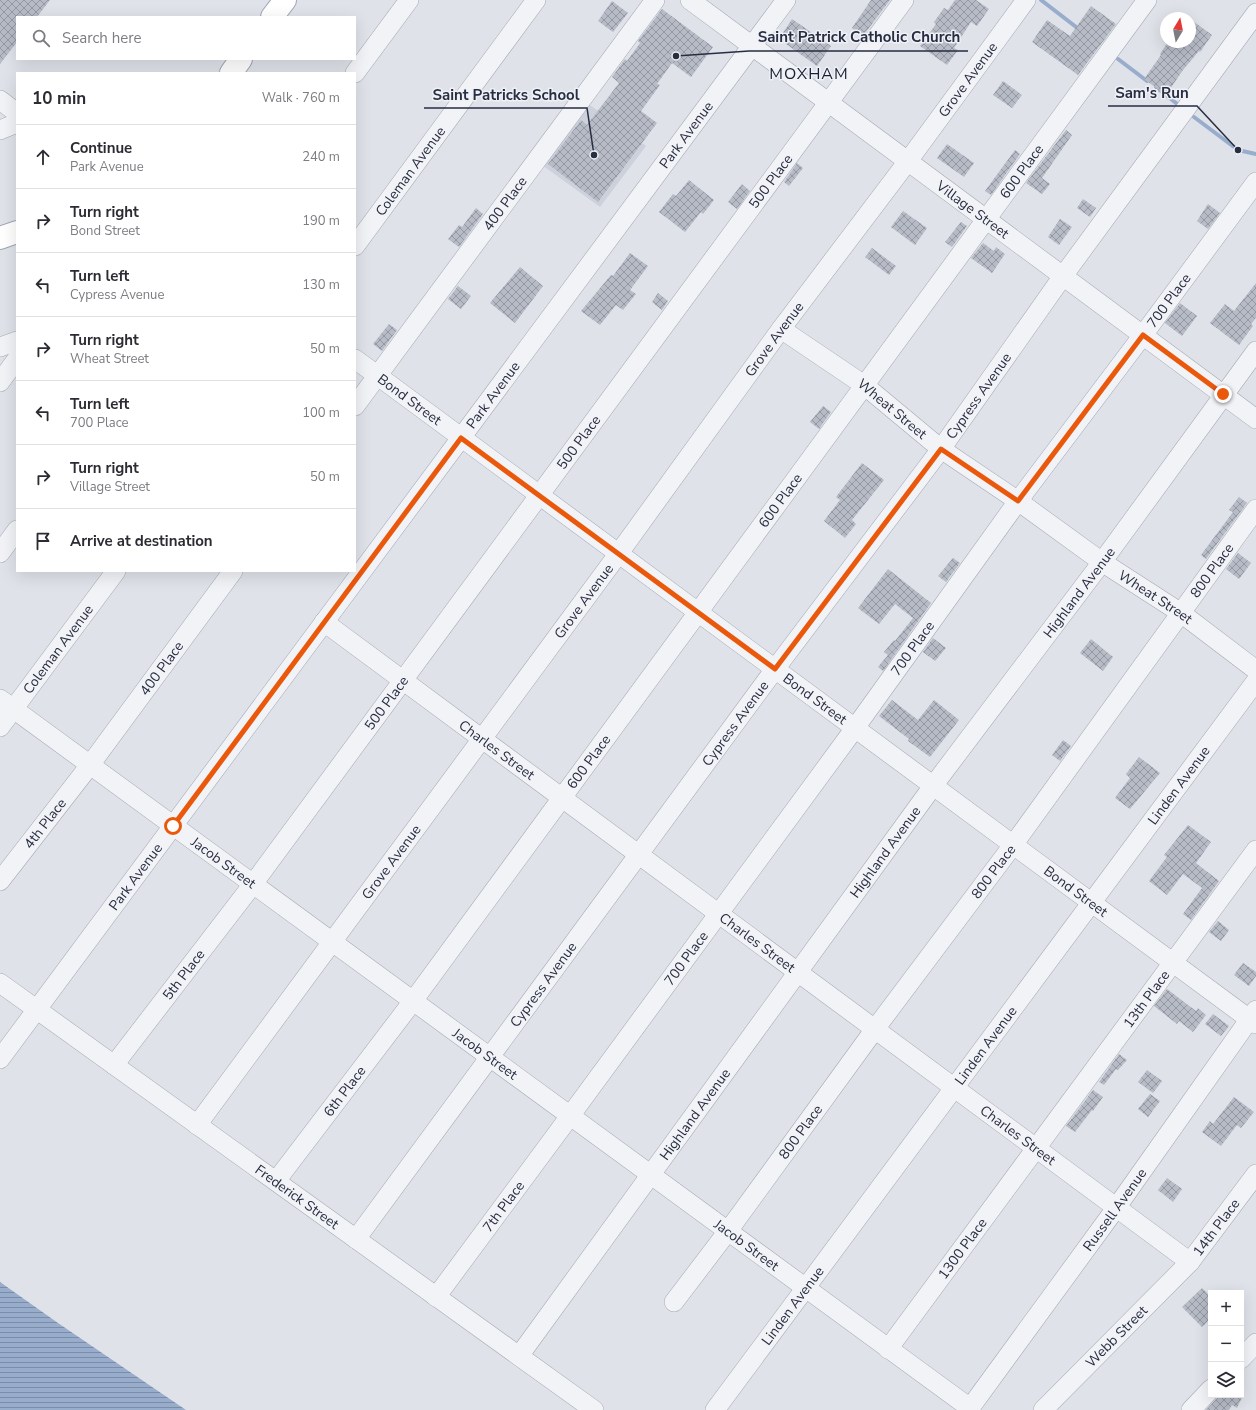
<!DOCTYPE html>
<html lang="en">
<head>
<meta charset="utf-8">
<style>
  :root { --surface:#fff; --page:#f2f2f3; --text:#2b2b33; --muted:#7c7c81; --line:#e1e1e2 }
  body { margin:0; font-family:"Nunito Sans",sans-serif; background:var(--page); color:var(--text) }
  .controls { position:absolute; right:12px; bottom:12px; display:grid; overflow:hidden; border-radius:0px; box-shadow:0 4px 16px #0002 }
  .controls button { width:36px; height:36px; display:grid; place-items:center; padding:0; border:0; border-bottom:1px solid var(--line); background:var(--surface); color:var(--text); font:20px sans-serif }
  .compass { position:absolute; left:1160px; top:12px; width:36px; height:36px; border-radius:50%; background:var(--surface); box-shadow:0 4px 16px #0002; rotate:10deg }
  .stop { position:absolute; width:12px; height:12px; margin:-9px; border:3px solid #ea580c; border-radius:50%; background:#fff }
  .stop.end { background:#ea580c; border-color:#fff; box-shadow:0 1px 4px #0008 }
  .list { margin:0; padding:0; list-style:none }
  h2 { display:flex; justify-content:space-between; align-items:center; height:52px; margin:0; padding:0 16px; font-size:17px }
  h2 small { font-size:13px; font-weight:400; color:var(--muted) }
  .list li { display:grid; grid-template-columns:26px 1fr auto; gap:12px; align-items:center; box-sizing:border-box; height:64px; padding:0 16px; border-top:1px solid var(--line) }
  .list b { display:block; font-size:15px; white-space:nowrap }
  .list p { margin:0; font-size:13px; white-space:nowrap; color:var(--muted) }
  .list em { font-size:13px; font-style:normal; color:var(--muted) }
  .icon { flex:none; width:22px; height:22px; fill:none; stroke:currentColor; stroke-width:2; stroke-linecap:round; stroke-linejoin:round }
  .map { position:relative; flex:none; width:1256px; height:1410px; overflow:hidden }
  .search { position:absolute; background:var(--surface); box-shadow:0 4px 16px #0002; left:16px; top:16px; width:340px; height:44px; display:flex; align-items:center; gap:10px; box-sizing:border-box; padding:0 14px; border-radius:0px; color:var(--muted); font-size:15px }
  .panel { position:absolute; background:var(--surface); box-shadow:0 4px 16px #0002; left:16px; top:72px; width:340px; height:500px; border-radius:0px }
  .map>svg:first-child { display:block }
  .built { fill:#cdd1db }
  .water { fill:url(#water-rules) }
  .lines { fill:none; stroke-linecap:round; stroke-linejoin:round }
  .stream { stroke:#98accc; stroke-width:4 }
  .building { fill:url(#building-cross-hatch) }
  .minor-casing { stroke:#a4a8b3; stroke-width:20 }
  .major-casing { stroke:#9ea5b6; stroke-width:24 }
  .minor { stroke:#f2f3f7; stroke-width:19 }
  .major { stroke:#fff; stroke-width:22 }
  .route { stroke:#ea580c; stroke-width:5 }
  .labels { text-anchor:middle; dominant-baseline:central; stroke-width:3; stroke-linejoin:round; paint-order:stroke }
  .street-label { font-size:14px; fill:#272e41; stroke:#eff1f7 }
  .quarter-label { font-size:16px; letter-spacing:1px; fill:#191f32; stroke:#eff1f7 }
  .leader { fill:none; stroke:#272e41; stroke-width:1.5 }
  .callout-dot { fill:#272e41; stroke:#eff1f7; stroke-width:1.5 }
  .callout-label { font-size:15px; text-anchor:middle; font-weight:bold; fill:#272e41; stroke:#eff1f7; stroke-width:3; stroke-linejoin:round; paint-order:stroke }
</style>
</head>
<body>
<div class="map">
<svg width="1256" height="1410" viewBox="0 0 1256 1410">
  <defs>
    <pattern id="water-rules" width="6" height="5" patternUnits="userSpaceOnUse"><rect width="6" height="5" fill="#98accc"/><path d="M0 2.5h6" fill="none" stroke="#7c8ca7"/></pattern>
    <pattern id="building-cross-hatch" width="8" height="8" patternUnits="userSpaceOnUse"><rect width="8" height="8" fill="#b6bbc6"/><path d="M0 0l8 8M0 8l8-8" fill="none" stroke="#9498a2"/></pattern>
  </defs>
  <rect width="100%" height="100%" fill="#dfe2e9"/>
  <polygon class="built" points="587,103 646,146 600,207 542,165"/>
  <polygon class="water" points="0,1282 58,1323 186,1410 0,1410"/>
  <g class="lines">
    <g class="stream">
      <polyline points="1041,0 1080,30"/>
      <polyline points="1118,59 1147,81"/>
      <polyline points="1156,87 1176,103"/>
      <polyline points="1194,117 1238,150 1256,154"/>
    </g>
  </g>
  <g class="building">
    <polygon points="0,0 50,0 37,17 17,17 17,42 0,64"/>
    <polygon points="871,0 890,0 863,36 852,28"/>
    <polygon points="955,0 976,0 989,9 977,26 971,22 954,48 958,50 947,65 920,46 936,24 934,22 944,8 948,10"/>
    <polygon points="612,1 628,13 613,32 598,21"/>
    <polygon points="1091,6 1116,24 1078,75 1032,42 1047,20 1070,36"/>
    <polygon points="662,9 713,47 691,77 672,63 657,84 660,85 641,111 657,123 598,202 548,164 581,120 587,125 619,83 612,77 625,59 627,61 640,43 638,41"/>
    <polygon points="792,19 831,46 817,66 779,39"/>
    <polygon points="1190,19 1212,35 1200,52 1199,51 1183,70 1166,95 1144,79 1161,55 1160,54 1168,42 1190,42"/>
    <polygon points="1003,81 1022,95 1012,108 993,95"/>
    <polygon points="1066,130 1072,135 1042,178 1050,184 1042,194 1026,183"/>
    <polygon points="947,144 974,163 964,177 937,158"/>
    <polygon points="1015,150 1020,154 991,195 985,191"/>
    <polygon points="797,163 803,168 789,186 784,182"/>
    <polygon points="689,180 714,200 703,214 701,212 685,232 659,212 673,194 676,196"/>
    <polygon points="742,184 750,191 737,209 728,202"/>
    <polygon points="1083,199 1096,208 1090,217 1077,208"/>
    <polygon points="1208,204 1220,213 1208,229 1197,221"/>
    <polygon points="476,208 483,214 459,247 448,239 459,225 462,227"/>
    <polygon points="903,211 927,228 915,245 891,227"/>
    <polygon points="1060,219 1072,227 1059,245 1048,237"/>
    <polygon points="961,222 967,226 952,247 945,242"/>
    <polygon points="983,243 994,251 996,247 1005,254 992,273 971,258"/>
    <polygon points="872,248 896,266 889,275 865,257"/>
    <polygon points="630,253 648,266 630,290 636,294 623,310 616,305 600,325 581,311 611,275 613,276"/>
    <polygon points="520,267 543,286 515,323 490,303"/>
    <polygon points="1256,283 1256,318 1251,324 1253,326 1239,345 1210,323 1225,304 1234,311"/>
    <polygon points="458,286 471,296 461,309 448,299"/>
    <polygon points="658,293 668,301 662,310 652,302"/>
    <polygon points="1180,303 1197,316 1182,336 1165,323"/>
    <polygon points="389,324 397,330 382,351 373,344"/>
    <polygon points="823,406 831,412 819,429 810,422"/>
    <polygon points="862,463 884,480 852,520 856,524 845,538 824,521 840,500 836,497"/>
    <polygon points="1239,497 1247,503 1206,559 1201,555 1233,512 1229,510"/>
    <polygon points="1238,553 1251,563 1239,579 1226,569"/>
    <polygon points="953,558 960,563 946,582 938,576"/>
    <polygon points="888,569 931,603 883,671 878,667 888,655 884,652 894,640 895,641 913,618 895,604 879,624 858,608"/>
    <polygon points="933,638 946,648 935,661 923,652"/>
    <polygon points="1091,639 1113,657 1103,671 1080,653"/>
    <polygon points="892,700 918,720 934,700 959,720 930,757 908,741 909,739 879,716"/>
    <polygon points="1063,740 1071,746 1060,761 1052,755"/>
    <polygon points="1139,757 1160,773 1130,809 1115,798 1130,778 1126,774"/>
    <polygon points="1188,825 1211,842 1196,863 1219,881 1191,920 1183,914 1202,888 1183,874 1167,895 1149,881 1167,857 1164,855"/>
    <polygon points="1218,921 1229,930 1221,941 1209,932"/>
    <polygon points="1243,963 1256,972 1256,976 1249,986 1234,975"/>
    <polygon points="1167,989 1196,1011 1198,1008 1206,1015 1193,1032 1179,1021 1177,1024 1154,1006"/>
    <polygon points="1213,1014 1229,1026 1221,1036 1205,1024"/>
    <polygon points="1119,1054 1127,1060 1118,1070 1116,1069 1104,1085 1099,1082"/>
    <polygon points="1147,1070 1162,1081 1153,1093 1138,1082"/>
    <polygon points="1093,1090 1103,1097 1093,1111 1092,1110 1075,1132 1066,1126"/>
    <polygon points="1150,1094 1160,1101 1148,1117 1138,1109"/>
    <polygon points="1234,1097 1254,1112 1241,1128 1237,1125 1221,1146 1202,1132 1210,1121 1213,1124"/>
    <polygon points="1167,1178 1182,1189 1173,1202 1158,1190"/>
    <polygon points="1202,1288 1211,1297 1211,1318 1202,1327 1182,1307"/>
    <polygon points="1220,1395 1243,1395 1237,1408 1232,1405 1229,1410 1206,1410"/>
  </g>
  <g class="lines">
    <defs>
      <g id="minor">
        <path id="s1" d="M 690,0 L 1256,419"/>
        <polyline points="355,73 409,0"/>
        <polyline points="0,100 17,113"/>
        <polyline points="0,130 17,123"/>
        <path id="s2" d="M 355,246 L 536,0"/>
        <path id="s3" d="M 781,329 L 864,385 L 941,449 L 1018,501 L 1102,562 L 1181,613 L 1256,670"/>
        <polyline points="0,347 17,341"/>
        <path id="s4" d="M 355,359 L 1256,1024"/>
        <polyline points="0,382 17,359"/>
        <path id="s5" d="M 355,406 L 655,0"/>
        <polyline points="0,553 17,530"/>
        <path id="s6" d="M 324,622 L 1190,1262"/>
        <path id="s7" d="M 0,699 L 970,1408 L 1116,1208 L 1256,1010"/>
        <path id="s8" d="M 0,727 L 116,571"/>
        <path id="s9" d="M 0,881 L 90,765 L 233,571"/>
        <path id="s10" d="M 0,983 L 594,1410"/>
        <path id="s11" d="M 0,1059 L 786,0"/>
        <path id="s12" d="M 114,1065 L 253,884 L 904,0"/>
        <path id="s13" d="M 197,1125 L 619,553 L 781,329 L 908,161 L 1026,0"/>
        <path id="s14" d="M 276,1181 L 413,1001 L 1147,0"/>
        <path id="s15" d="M 356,1239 L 775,669 L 941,449 L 1063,276 L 1256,13"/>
        <path id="s16" d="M 436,1297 L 570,1116 L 855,728 L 1018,501 L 1143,335 L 1256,182"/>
        <path id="s17" d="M 674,1302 L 728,1231 L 875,1029 L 1013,845 L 1256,509"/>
        <path id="s18" d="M 888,1349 L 1256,850"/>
        <path id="s19" d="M 519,1356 L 933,786 L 1102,562 L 1256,351"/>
        <polyline points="1241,1359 1256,1343"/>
        <path id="s20" d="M 715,1410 L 1256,681"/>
        <path id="s21" d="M 1043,1410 L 1190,1262 L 1256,1174"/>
        <polyline points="1191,1410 1211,1389"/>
      </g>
      <g id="major">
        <polyline points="272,17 285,0"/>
        <polyline points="231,73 241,59"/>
        <polyline points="0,238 17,232"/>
      </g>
    </defs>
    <use href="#minor" class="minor-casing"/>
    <use href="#major" class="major-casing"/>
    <use href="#minor" class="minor"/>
    <use href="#major" class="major"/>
  </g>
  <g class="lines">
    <polyline class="route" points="173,826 461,438 775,669 941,449 1018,501 1143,335 1223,394"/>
  </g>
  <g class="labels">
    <g class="street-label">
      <text stroke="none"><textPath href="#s13" startOffset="1299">Grove Avenue</textPath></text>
      <text stroke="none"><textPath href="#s11" startOffset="1151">Park Avenue</textPath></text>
      <text stroke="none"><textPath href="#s2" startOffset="93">Coleman Avenue</textPath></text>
      <text stroke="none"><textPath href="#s14" startOffset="1255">600 Place</textPath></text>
      <text stroke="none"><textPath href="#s12" startOffset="1101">500 Place</textPath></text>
      <text stroke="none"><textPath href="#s5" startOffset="252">400 Place</textPath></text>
      <text stroke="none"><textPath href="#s1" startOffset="352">Village Street</textPath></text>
      <text stroke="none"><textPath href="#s16" startOffset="1237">700 Place</textPath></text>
      <text stroke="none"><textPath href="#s13" startOffset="975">Grove Avenue</textPath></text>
      <text stroke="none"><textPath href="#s11" startOffset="827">Park Avenue</textPath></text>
      <text stroke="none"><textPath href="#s15" startOffset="1048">Cypress Avenue</textPath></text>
      <text stroke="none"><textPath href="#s4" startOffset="68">Bond Street</textPath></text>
      <text stroke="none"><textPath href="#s3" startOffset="137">Wheat Street</textPath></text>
      <text stroke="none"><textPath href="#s12" startOffset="777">500 Place</textPath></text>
      <text stroke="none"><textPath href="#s14" startOffset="847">600 Place</textPath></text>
      <text stroke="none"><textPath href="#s17" startOffset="908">800 Place</textPath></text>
      <text stroke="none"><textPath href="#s19" startOffset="947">Highland Avenue</textPath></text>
      <text stroke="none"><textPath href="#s3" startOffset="461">Wheat Street</textPath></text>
      <text stroke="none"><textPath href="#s13" startOffset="651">Grove Avenue</textPath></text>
      <text stroke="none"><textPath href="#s16" startOffset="805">700 Place</textPath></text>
      <text stroke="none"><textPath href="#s8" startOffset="97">Coleman Avenue</textPath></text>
      <text stroke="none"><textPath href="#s9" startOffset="267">400 Place</textPath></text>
      <text stroke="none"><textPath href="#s4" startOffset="572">Bond Street</textPath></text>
      <text stroke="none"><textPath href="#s12" startOffset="453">500 Place</textPath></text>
      <text stroke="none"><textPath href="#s15" startOffset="640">Cypress Avenue</textPath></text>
      <text stroke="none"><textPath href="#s6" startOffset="215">Charles Street</textPath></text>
      <text stroke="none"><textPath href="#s14" startOffset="523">600 Place</textPath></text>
      <text stroke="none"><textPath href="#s20" startOffset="778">Linden Avenue</textPath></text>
      <text stroke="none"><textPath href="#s9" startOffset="73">4th Place</textPath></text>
      <text stroke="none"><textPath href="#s19" startOffset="623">Highland Avenue</textPath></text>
      <text stroke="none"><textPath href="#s7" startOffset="277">Jacob Street</textPath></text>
      <text stroke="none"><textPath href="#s13" startOffset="327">Grove Avenue</textPath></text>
      <text stroke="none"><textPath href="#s17" startOffset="536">800 Place</textPath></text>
      <text stroke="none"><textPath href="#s11" startOffset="227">Park Avenue</textPath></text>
      <text stroke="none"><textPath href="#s4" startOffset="896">Bond Street</textPath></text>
      <text stroke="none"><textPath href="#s6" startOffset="539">Charles Street</textPath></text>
      <text stroke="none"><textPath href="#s16" startOffset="421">700 Place</textPath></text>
      <text stroke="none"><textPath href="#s12" startOffset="114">5th Place</textPath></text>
      <text stroke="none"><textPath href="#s15" startOffset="316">Cypress Avenue</textPath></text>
      <text stroke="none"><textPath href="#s18" startOffset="435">13th Place</textPath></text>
      <text stroke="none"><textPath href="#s20" startOffset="454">Linden Avenue</textPath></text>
      <text stroke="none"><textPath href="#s7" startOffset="601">Jacob Street</textPath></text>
      <text stroke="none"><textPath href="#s14" startOffset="113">6th Place</textPath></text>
      <text stroke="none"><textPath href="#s19" startOffset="299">Highland Avenue</textPath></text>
      <text stroke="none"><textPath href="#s17" startOffset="212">800 Place</textPath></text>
      <text stroke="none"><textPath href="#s6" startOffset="863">Charles Street</textPath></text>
      <text stroke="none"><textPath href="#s10" startOffset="366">Frederick Street</textPath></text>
      <text stroke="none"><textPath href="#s16" startOffset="113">7th Place</textPath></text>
      <text stroke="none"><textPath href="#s7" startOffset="1447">Russell Avenue</textPath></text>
      <text stroke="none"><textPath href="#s21" startOffset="252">14th Place</textPath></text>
      <text stroke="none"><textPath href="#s7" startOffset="925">Jacob Street</textPath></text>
      <text stroke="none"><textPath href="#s18" startOffset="125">1300 Place</textPath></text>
      <text stroke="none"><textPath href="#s20" startOffset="130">Linden Avenue</textPath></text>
      <text stroke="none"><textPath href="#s21" startOffset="104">Webb Street</textPath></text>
    </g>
    <g class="quarter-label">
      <text x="809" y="74">MOXHAM</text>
    </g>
  </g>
  <path class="leader" d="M676 56L749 51H968M1238 150L1197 106H1108M594 155L587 108H424"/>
  <g class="callout-dot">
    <circle cx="676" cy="56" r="4"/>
    <circle cx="1238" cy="150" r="4"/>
    <circle cx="594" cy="155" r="4"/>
  </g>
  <g class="callout-label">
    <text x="859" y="42">Saint Patrick Catholic Church</text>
    <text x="1152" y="98">Sam's Run</text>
    <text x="506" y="100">Saint Patricks School</text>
  </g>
</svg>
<div class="controls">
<button>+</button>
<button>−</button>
<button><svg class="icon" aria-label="layers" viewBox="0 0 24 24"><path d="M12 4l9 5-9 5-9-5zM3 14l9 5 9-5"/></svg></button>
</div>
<svg class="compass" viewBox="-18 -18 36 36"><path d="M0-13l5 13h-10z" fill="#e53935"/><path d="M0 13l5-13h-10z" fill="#7c7c81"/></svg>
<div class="stop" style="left:173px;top:826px"></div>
<div class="stop end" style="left:1223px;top:394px"></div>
<div class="search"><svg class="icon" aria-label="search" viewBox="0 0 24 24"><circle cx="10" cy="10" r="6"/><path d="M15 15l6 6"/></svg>Search here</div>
<section class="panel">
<h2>10 min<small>Walk · 760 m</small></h2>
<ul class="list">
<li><svg class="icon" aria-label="ahead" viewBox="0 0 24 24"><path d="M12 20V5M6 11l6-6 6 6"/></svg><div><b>Continue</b><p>Park Avenue</p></div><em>240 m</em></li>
<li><svg class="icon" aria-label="right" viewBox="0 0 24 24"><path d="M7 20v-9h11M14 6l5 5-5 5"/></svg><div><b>Turn right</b><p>Bond Street</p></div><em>190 m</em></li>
<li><svg class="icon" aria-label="left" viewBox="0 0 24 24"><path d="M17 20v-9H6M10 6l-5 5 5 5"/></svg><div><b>Turn left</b><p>Cypress Avenue</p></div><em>130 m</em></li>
<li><svg class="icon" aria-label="right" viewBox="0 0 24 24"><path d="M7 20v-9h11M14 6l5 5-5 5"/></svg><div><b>Turn right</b><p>Wheat Street</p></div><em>50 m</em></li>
<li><svg class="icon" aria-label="left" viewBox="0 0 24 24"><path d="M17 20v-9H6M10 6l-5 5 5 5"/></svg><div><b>Turn left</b><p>700 Place</p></div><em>100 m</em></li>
<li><svg class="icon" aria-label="right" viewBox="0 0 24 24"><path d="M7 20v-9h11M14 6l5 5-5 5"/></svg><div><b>Turn right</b><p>Village Street</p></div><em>50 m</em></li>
<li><svg class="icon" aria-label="arrive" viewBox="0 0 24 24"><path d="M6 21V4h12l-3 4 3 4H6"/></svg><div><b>Arrive at destination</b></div></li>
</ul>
</section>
</div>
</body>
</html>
